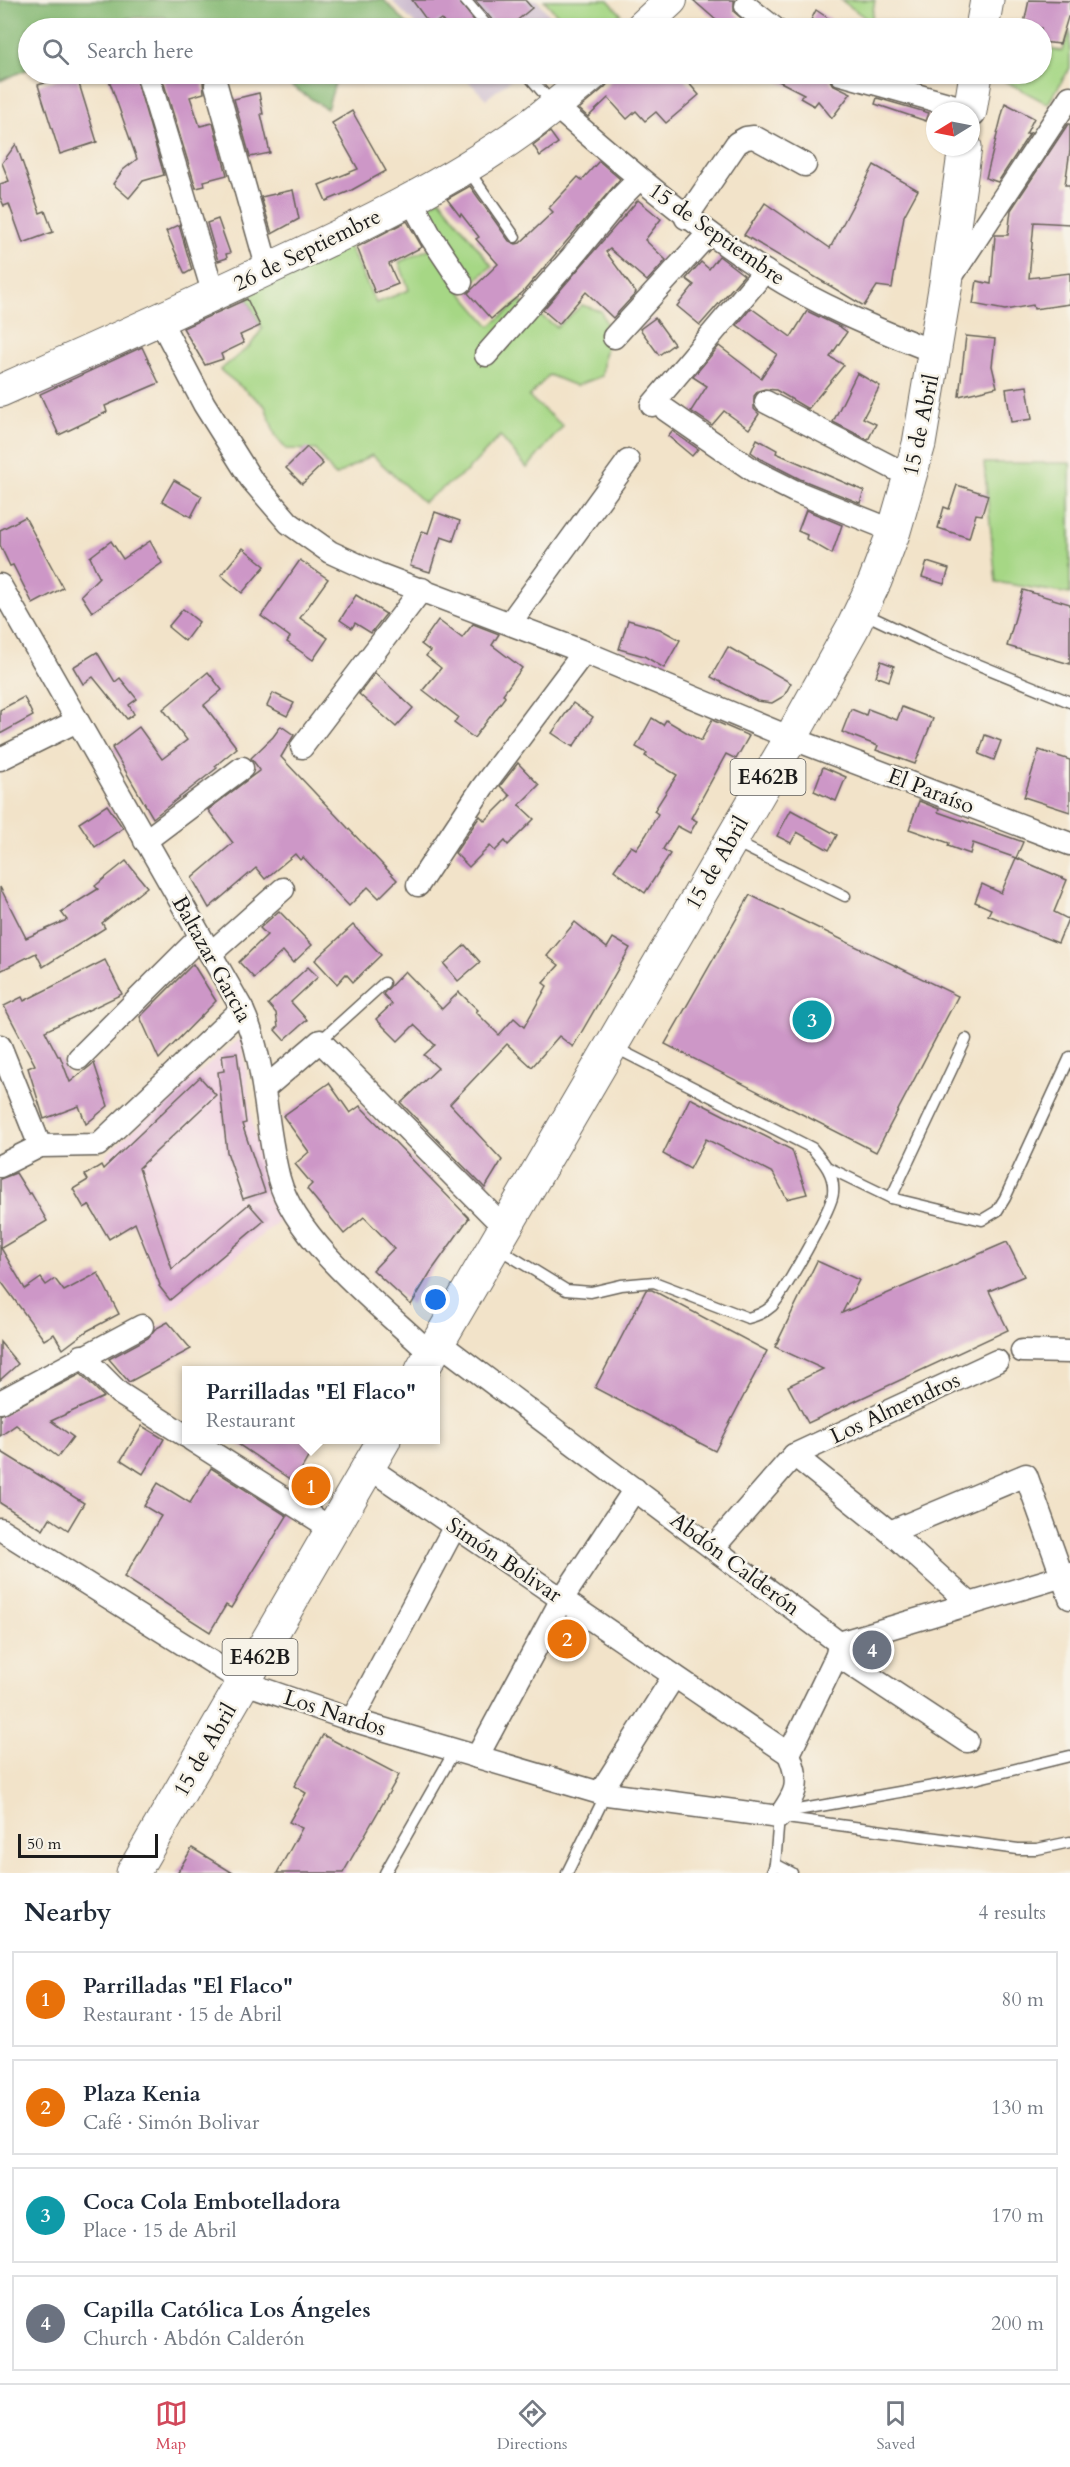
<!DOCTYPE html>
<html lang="en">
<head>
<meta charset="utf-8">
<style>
  :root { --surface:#fff; --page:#f2f2f3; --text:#1f2937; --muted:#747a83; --line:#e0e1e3; --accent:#d1495b }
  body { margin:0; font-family:Cardo,serif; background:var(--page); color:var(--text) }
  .compass { position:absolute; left:926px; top:102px; width:54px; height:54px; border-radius:50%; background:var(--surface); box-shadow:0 2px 4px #0004; rotate:260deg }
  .scale { position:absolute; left:18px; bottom:15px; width:140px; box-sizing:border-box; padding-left:6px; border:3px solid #1c1c1c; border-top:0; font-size:16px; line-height:21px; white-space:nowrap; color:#1c1c1c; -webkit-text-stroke:4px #f7f3e8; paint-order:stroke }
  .you { position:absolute; left:436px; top:1300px; width:21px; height:21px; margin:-15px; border:4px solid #fff; border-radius:50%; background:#1a73e8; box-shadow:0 0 0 9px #1a73e833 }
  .badge { display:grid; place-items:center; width:39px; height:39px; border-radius:50%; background:var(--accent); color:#fff; font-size:20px; font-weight:700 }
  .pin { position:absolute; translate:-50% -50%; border:3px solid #fff; box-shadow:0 2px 6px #0006 }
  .popup { position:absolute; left:182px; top:1366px; width:258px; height:78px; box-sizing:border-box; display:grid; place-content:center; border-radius:0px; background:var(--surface); filter:drop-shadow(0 2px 4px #0005); font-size:20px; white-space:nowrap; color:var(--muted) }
  .popup b { font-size:22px; color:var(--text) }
  .popup::after { content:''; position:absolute; left:50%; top:100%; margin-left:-12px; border:12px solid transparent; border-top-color:var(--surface) }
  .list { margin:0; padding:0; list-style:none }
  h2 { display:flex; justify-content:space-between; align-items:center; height:78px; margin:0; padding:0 24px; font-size:26px }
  h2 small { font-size:20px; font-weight:400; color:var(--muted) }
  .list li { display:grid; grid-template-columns:39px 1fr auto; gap:18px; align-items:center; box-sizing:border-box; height:96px; margin:0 12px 12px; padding:0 12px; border:2px solid var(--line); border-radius:0px }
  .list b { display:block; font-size:22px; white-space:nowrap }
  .list p { margin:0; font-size:20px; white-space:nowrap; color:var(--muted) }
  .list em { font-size:20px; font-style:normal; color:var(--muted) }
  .icon { flex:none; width:33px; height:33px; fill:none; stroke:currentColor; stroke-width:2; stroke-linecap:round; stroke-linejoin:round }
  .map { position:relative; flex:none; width:1070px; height:1873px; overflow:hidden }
  .search { position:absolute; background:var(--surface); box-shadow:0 2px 4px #0004; left:18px; right:18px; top:18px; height:66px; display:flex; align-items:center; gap:15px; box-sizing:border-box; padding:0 21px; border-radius:33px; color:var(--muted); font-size:22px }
  .sheet { height:510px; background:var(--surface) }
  nav { display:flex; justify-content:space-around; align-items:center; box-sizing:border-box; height:84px; border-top:2px solid var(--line); background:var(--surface); font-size:16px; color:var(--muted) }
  nav a { display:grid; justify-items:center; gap:3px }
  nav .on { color:var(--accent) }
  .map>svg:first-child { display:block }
  .built { fill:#f1d0e2 }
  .industrial { fill:#cebed0 }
  .green { fill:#a6d785; stroke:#617a50; stroke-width:1.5 }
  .forest { fill:#84b872; stroke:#506a47; stroke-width:1.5 }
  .building { fill:#cd97c7 }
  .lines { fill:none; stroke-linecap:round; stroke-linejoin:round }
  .lane-casing { stroke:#676259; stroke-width:13 }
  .street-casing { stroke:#676259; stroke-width:25 }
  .secondary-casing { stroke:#676259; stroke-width:34 }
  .primary-casing { stroke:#676259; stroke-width:35 }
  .lane { stroke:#fff; stroke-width:10 }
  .street { stroke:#fff; stroke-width:22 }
  .secondary { stroke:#fff; stroke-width:32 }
  .primary { stroke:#fff; stroke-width:33 }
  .labels { text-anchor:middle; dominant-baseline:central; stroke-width:5; stroke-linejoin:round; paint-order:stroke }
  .shield { fill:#f7f3e8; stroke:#5e5c59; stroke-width:1.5 }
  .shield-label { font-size:21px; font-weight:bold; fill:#1c1c1c }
  .street-label { font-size:22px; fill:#1c1c1c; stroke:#f7f3e8 }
</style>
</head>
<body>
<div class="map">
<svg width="1070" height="1873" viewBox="0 0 1070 1873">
  <rect width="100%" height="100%" fill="#f7f3e8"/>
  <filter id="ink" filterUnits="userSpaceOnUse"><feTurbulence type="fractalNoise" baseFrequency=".0167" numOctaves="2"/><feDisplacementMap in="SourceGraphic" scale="12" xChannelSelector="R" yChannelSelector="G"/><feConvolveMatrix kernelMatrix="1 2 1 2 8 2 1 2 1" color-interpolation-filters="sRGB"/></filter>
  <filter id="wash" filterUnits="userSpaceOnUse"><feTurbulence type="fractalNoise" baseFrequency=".008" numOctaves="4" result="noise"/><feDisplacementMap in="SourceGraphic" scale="24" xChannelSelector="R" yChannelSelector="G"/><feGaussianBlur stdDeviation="1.35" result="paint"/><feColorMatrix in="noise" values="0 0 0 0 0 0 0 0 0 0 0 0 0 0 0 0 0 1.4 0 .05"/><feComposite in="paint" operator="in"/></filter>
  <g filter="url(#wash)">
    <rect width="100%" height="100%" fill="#f2e3c9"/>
    <polygon class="built" points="242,1037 252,1121 260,1157 284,1217 168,1311 106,1155 184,1085"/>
    <g class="industrial">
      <polygon points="391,0 537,0 560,28 419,28"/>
      <polygon points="461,74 518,74 486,99"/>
    </g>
    <g class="green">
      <polygon points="544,0 608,0 621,14 605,28 569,28"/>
      <polygon points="841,0 875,0 871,22"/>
      <polygon points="1070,31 1070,68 1048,104 999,78 1000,74 1042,74 1042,48 1062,51"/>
      <polygon points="440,199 492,266 461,292 490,326 520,301 557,327 582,305 601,311 610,333 604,355 602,376 576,386 549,375 529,397 563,426 527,468 500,436 467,471 423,502 372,455 335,476 316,450 286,449 276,437 265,406 220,370 250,346 262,329 245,294 348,244 376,303 409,290 399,262 433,247 426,207"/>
      <polygon points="984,463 1070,463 1070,594 996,582"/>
    </g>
    <g class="forest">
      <polygon points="0,0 384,0 411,28 172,28 165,17 128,18 113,28 28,28 28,69 0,81"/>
      <polygon points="273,74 346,74 337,77 327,109"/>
    </g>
    <g id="blocks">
      <g class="building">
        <polygon points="412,0 458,0 480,28 448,28 441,19 431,26"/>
        <polygon points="475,0 525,0 532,8 508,28 496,28 495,23"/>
        <polygon points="693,0 734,0 734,12 753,28 709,28 717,21"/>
        <polygon points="1029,0 1070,1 1070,18 1068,17 1060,44 1041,42 1041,28 1023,28"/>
        <polygon points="816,10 843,28 807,28"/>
        <polygon points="76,74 97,142 60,154 38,85"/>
        <polygon points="107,74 135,74 164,175 143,181 129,198 113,184 123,170 137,159"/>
        <polygon points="161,74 194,74 195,77 208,74 203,82 204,93 190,97 200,126 213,123 227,175 204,181 205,186 196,188"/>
        <polygon points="611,74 681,74 699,95 666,123 656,112 645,121 636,111 627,119 608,98 588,117 579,109 605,87 610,81"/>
        <polygon points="765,74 827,74 832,84 851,93 832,118 818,101 814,106 800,98 804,94"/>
        <polygon points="259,93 263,114 261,114 270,153 250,157 234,99"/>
        <polygon points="877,98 929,113 926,121 875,104"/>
        <polygon points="1005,103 1034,118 1026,134 1030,133 998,182 986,178"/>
        <polygon points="352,111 386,171 350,191 326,201 319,185 358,169 332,123"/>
        <polygon points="1068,124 1070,124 1070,150 1065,185 1070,185 1070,224 1034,222 1029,278 1070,273 1070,304 1034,309 1033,305 1005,310 973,304 977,281 991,284 995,235 1008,235 1011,210"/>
        <polygon points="550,132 558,143 540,156 533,145"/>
        <polygon points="16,144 40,213 45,211 53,232 23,243 9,204 4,206 0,197 0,184 9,181 2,163"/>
        <polygon points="599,161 620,179 523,292 491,319 468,293 498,264 476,239 479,237 461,214 460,216 447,199 470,186 509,241 516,244 520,243 553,212 549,208 578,177 582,180"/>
        <polygon points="874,165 918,190 904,216 892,288 877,286 864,306 744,235 765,203 830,248"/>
        <polygon points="293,190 299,219 272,234 261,197"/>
        <polygon points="638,200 661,219 645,240 666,260 647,281 610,249 606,252 636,293 613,318 586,292 559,324 543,310"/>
        <polygon points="218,219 230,253 226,254 227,258 218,261 207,223"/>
        <polygon points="407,221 422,247 389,264 398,284 375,293 357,247"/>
        <polygon points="179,225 192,270 185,274 166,231"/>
        <polygon points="719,256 744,275 700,325 677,306 694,285 686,279 701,262 709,269"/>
        <polygon points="247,299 260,326 240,335 244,343 221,354 223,359 205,365 183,328"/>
        <polygon points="751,308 791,337 807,311 840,327 847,332 830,357 844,365 808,409 776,390 765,389 758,391 754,396 754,409 759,414 749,429 724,411 712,425 691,411 707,386 693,377 719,346 761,378 777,354 737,325"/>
        <polygon points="655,318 674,344 659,355 640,329"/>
        <polygon points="966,336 995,339 992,366 997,387 959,396"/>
        <polygon points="142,347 159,383 105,406 107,412 59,435 40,394"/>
        <polygon points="857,373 880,386 863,418 876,424 868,440 833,422"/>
        <polygon points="1027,386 1032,419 1011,422 1006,389"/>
        <polygon points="672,431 698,449 692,456 668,436"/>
        <polygon points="757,439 777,450 776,453 864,491 860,503 800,479 761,459 751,452"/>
        <polygon points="307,447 323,464 302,484 286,468"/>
        <polygon points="174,480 202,496 191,517 162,501"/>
        <polygon points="957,485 988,495 982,515 976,514 969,538 938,528 944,507 949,509"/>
        <polygon points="806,510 842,525 832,554 806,539 807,535 798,531"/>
        <polygon points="435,512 460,521 453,541 441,537 430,572 410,566 422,531 428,533"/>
        <polygon points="25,517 63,588 33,604 13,565 10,566 0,545 0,530"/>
        <polygon points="111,541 123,559 150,541 162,563 92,612 81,595 99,577 90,557"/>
        <polygon points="243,548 265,566 242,593 221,575"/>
        <polygon points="300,560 328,579 300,618 328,638 313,660 287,642 290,637 261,616"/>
        <polygon points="927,562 949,569 944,584 922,577"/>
        <polygon points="1023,590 1070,604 1070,664 1007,646"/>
        <polygon points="356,595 386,614 371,633 355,623 352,628 340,620"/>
        <polygon points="183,609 199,622 185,641 168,627"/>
        <polygon points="438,620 462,638 473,624 499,634 492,645 522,668 503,694 505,697 474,738 454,723 458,717 423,690 441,668 426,656 430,651 421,644"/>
        <polygon points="628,620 660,629 680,640 664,668 644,656 619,649"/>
        <polygon points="728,647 791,683 784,696 772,703 757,701 711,677"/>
        <polygon points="97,652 115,682 120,678 137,699 129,705 134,714 127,719 93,677 83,684 73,667"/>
        <polygon points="881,661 894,666 889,681 876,676"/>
        <polygon points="208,672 222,690 204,705 237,748 215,766 217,768 153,818 112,748 139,727 162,759 187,740 163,709"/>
        <polygon points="375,673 413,708 396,727 359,694"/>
        <polygon points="273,693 294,703 287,716 267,706"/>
        <polygon points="24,697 33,716 0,734 0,710"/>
        <polygon points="573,703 593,717 573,747 552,733"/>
        <polygon points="902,707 933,719 915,764 876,750 878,746 842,732 851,709 866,715 868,709 897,720"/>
        <polygon points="652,718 663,725 666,720 701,741 712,720 749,736 736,759 726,754 691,818 697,821 690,833 677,826 663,849 670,854 645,893 614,870 631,846 636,849 646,835 658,814 654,811 677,775 645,756 647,753 636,747"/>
        <polygon points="281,726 294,735 281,757 397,880 379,898 368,887 349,906 303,857 300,860 295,854 265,879 256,868 209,908 192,878 233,843 208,810 260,770 251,758 273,737"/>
        <polygon points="985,735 1001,741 994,760 979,754"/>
        <polygon points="1039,750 1070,760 1070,812 1024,797"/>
        <polygon points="518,763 539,785 519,805 534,819 508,845 505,841 495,851 490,846 469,867 455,853 480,816 485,821 510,796 500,786"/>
        <polygon points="823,767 846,777 836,801 814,791"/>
        <polygon points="919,801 939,809 938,812 1023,842 1016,858 1067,880 1054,912 1068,919 1058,943 988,915 991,909 975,902 982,884 1001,893 1016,858 973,843 970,854 948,846 949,843 909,829"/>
        <polygon points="107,805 123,828 95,847 79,823"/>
        <polygon points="791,810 837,835 829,850 797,832 791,843 777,836"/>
        <polygon points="126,861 147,887 102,923 105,928 43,967 36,953 0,971 0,887 26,938 67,920 61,912 98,889 95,886"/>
        <polygon points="750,895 958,996 876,1152 665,1044"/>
        <polygon points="279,911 312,945 293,963 283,951 254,978 239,962 267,935 260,928"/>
        <polygon points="575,922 607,948 613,938 630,948 573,1047 559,1036 532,1067 507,1044 450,1104 502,1160 485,1188 401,1103 438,1068 424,1055 435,1045 414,1025 398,1041 376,1019 392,1004 383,994 405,971 442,1009 459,992 478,1010 476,1012 499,1035 514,1018 524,1027 547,986 543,983 559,965 547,956"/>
        <polygon points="353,925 381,955 353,982 346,974 337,984 315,960"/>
        <polygon points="465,945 480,962 458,981 444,964"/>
        <polygon points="105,960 122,994 45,1031 58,1056 60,1056 70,1082 94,1063 108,1106 86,1124 79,1106 44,1119 28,1068 35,1065 4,1006 22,997 24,1001"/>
        <polygon points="193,964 216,1001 159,1059 140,1017"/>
        <polygon points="308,967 318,977 291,1002 307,1020 284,1040 275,1030 278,1027 276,1013 268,1004"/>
        <polygon points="237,1053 246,1123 242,1124 265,1192 243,1199 227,1152 218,1072 224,1071 222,1055"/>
        <polygon points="200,1077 216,1095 139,1168 172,1269 249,1204 264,1221 170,1300 159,1286 160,1285 135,1223 109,1239 89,1205 84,1208 73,1189 88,1180 85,1175 101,1165 103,1169"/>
        <polygon points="329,1083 350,1113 360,1106 469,1218 430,1273 411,1305 373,1270 394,1248 364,1217 344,1234 307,1189 312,1184 295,1164 309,1152 283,1116"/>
        <polygon points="690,1098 792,1150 807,1194 787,1199 773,1173 706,1139 690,1169 663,1154"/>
        <polygon points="16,1173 29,1194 31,1193 47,1221 1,1248 25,1289 41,1278 46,1285 55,1279 64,1291 98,1273 119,1314 87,1331 63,1349 54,1334 44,1340 0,1280 0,1179"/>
        <polygon points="1007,1242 1024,1276 989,1291 1008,1330 808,1423 788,1386 823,1369 775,1347 817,1261 859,1280 842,1313"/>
        <polygon points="646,1290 652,1290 767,1351 715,1451 595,1388"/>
        <polygon points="168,1322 191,1349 129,1382 109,1359 148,1338 155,1329"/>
        <polygon points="0,1342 18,1364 0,1380"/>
        <polygon points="81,1374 104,1397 51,1421 73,1437 58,1457 16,1425 0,1436 0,1415"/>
        <polygon points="142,1426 164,1439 143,1474 121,1460"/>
        <polygon points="232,1440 318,1440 294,1482"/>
        <polygon points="0,1451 84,1503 68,1530 50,1518 43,1530 0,1503"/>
        <polygon points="211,1468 287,1516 231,1608 226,1605 210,1632 124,1577 161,1516 144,1506 158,1483 190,1503"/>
        <polygon points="323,1735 399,1775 343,1873 277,1873 302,1828 289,1822 306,1793 294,1786"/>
        <polygon points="192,1848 233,1873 177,1873"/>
      </g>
    </g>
  </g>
  <g filter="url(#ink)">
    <use href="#blocks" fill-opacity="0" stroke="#676259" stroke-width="1.5"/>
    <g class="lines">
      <defs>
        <g id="lane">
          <polyline points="465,0 489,28"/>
          <polyline points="527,74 552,103"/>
          <polyline points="468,170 515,237"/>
          <polyline points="863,613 935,647 1070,702"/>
          <polyline points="735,842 845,896"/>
          <polyline points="320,1041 384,983"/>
          <polyline points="829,1168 891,1198 982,1220 997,1211 1005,1198 1070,1057"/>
          <polyline points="891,1198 966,1039"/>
          <path d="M 496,1247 L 566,1290 L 591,1292 L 621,1285 L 654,1282 L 748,1318 C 758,1315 764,1313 772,1306 C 783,1294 833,1207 833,1193 C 835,1174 823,1161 812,1148 L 614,1047"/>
          <polyline points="786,1812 979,1778 1070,1756"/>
          <polyline points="775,1864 792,1873"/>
          <polyline points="385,1873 455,1750"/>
          <polyline points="567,1873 606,1794"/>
          <polyline points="772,1873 775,1864 779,1817 1018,1849 1037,1849 1070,1842"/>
        </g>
        <g id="street">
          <polyline points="746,6 774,28"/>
          <polyline points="841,74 970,110"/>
          <polyline points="148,76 214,295"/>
          <polyline points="216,85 268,270"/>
          <path d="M 555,106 C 623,165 690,223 766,272 C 818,305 878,330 935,352"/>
          <polyline points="411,200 431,237 461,282"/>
          <polyline points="686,218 737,143 746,138 754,137 805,165"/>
          <polyline points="951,277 1070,97"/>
          <polyline points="160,320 204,404 251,479 289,523 330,552 378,574 584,652 791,738 1070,844"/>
          <polyline points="614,337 709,233"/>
          <polyline points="486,355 572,257 621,197 639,179"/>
          <polyline points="766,402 911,477"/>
          <polyline points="652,405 765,271"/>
          <polyline points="666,410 754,471 794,491 894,531"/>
          <path d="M 0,585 L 242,1009 C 267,1063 264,1122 279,1179 C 296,1242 384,1309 431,1354"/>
          <polyline points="510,623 628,461"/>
          <polyline points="302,747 422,589"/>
          <polyline points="0,759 77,721"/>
          <polyline points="145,841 242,768"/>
          <polyline points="418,885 482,788 584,652"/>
          <polyline points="210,954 283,889"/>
          <polyline points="0,1046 40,1146"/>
          <polyline points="79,1058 200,937"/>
          <polyline points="265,1088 320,1041 506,1229"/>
          <polyline points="0,1166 40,1146 98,1145 242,1009"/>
          <polyline points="438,1342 839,1643"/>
          <polyline points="1022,1351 1070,1352"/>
          <polyline points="82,1356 119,1393 186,1436"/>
          <polyline points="0,1402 142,1326"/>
          <polyline points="192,1440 332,1529"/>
          <polyline points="794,1455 997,1361"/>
          <polyline points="368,1467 789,1754"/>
          <path d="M 0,1529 L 245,1683 L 352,1720 L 600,1793 L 779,1817 C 797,1792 801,1784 789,1754 L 837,1655 L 839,1643"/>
          <polyline points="890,1532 1026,1475 1070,1598"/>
          <polyline points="713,1548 794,1455 890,1532 969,1603"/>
          <polyline points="839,1643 1070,1574"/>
          <polyline points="837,1655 967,1741"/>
          <polyline points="352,1720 455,1526"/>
          <polyline points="477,1757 562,1599 635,1489"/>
          <polyline points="600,1793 674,1676"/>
        </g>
        <g id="secondary">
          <polyline points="641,28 671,0"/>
          <path d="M 0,391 C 90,351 179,311 268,269 C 357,228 447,185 526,128 C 550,111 571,92 593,74"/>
        </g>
        <g id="primary">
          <polyline points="982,28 987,0"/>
          <polyline points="970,111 976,74"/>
          <polyline points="422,1370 791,738 853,627 875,581 894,531 919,444 946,283 965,147"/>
          <polyline points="133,1873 384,1440"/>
        </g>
      </defs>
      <use href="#lane" class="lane-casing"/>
      <use href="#street" class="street-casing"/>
      <use href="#secondary" class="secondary-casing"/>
      <use href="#primary" class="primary-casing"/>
      <use href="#lane" class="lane"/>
      <use href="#street" class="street"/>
      <use href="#secondary" class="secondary"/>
      <use href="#primary" class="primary"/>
    </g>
  </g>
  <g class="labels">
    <g class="shield">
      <rect x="730.5" y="759" width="75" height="36" rx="4.5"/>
      <rect x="222.5" y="1639" width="75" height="36" rx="4.5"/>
    </g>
    <g class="shield-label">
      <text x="768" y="777">E462B</text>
      <text x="260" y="1657">E462B</text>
    </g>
    <g class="street-label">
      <text transform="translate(717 234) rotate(35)">15 de Septiembre</text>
      <text transform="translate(307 250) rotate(-26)">26 de Septiembre</text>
      <text transform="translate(921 425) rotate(-78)">15 de Abril</text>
      <text transform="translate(931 791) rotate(21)">El Paraíso</text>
      <text transform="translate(717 863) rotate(-60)">15 de Abril</text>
      <text transform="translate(212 959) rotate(61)">Baltazar Garcia</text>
      <text transform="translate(895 1408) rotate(-25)">Los Almendros</text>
      <text transform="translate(504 1560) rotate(34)">Simón Bolivar</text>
      <text transform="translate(735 1564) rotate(37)">Abdón Calderón</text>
      <text transform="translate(335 1713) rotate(18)">Los Nardos</text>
      <text transform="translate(205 1750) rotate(-60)">15 de Abril</text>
    </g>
  </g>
</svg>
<svg class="compass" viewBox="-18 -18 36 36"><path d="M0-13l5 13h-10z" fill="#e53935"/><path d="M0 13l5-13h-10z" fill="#747a83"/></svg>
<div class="scale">50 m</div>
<div class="you"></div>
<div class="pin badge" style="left:311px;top:1486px;background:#e8710a">1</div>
<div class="popup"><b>Parrilladas &quot;El Flaco&quot;</b>Restaurant</div>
<div class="pin badge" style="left:567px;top:1639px;background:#e8710a">2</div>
<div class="pin badge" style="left:812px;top:1020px;background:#0f9aa8">3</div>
<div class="pin badge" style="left:872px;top:1650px;background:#6b7280">4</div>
<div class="search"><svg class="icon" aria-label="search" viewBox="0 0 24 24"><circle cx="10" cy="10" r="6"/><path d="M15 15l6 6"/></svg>Search here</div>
</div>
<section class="sheet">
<h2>Nearby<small>4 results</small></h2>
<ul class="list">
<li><span class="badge" style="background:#e8710a">1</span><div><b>Parrilladas &quot;El Flaco&quot;</b><p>Restaurant · 15 de Abril</p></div><em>80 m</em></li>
<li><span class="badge" style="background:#e8710a">2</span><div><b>Plaza Kenia</b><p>Café · Simón Bolivar</p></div><em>130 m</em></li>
<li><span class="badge" style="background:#0f9aa8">3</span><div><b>Coca Cola Embotelladora</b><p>Place · 15 de Abril</p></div><em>170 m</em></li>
<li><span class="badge" style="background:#6b7280">4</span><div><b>Capilla Católica Los Ángeles</b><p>Church · Abdón Calderón</p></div><em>200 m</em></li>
</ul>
</section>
<nav>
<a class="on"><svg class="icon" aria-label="map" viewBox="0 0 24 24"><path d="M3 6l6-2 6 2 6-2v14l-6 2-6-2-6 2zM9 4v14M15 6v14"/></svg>Map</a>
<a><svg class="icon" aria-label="directions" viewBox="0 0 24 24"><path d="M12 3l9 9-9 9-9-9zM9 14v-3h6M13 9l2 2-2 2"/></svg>Directions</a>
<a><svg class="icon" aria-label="saved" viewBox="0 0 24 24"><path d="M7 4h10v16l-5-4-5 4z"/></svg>Saved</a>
</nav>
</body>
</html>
